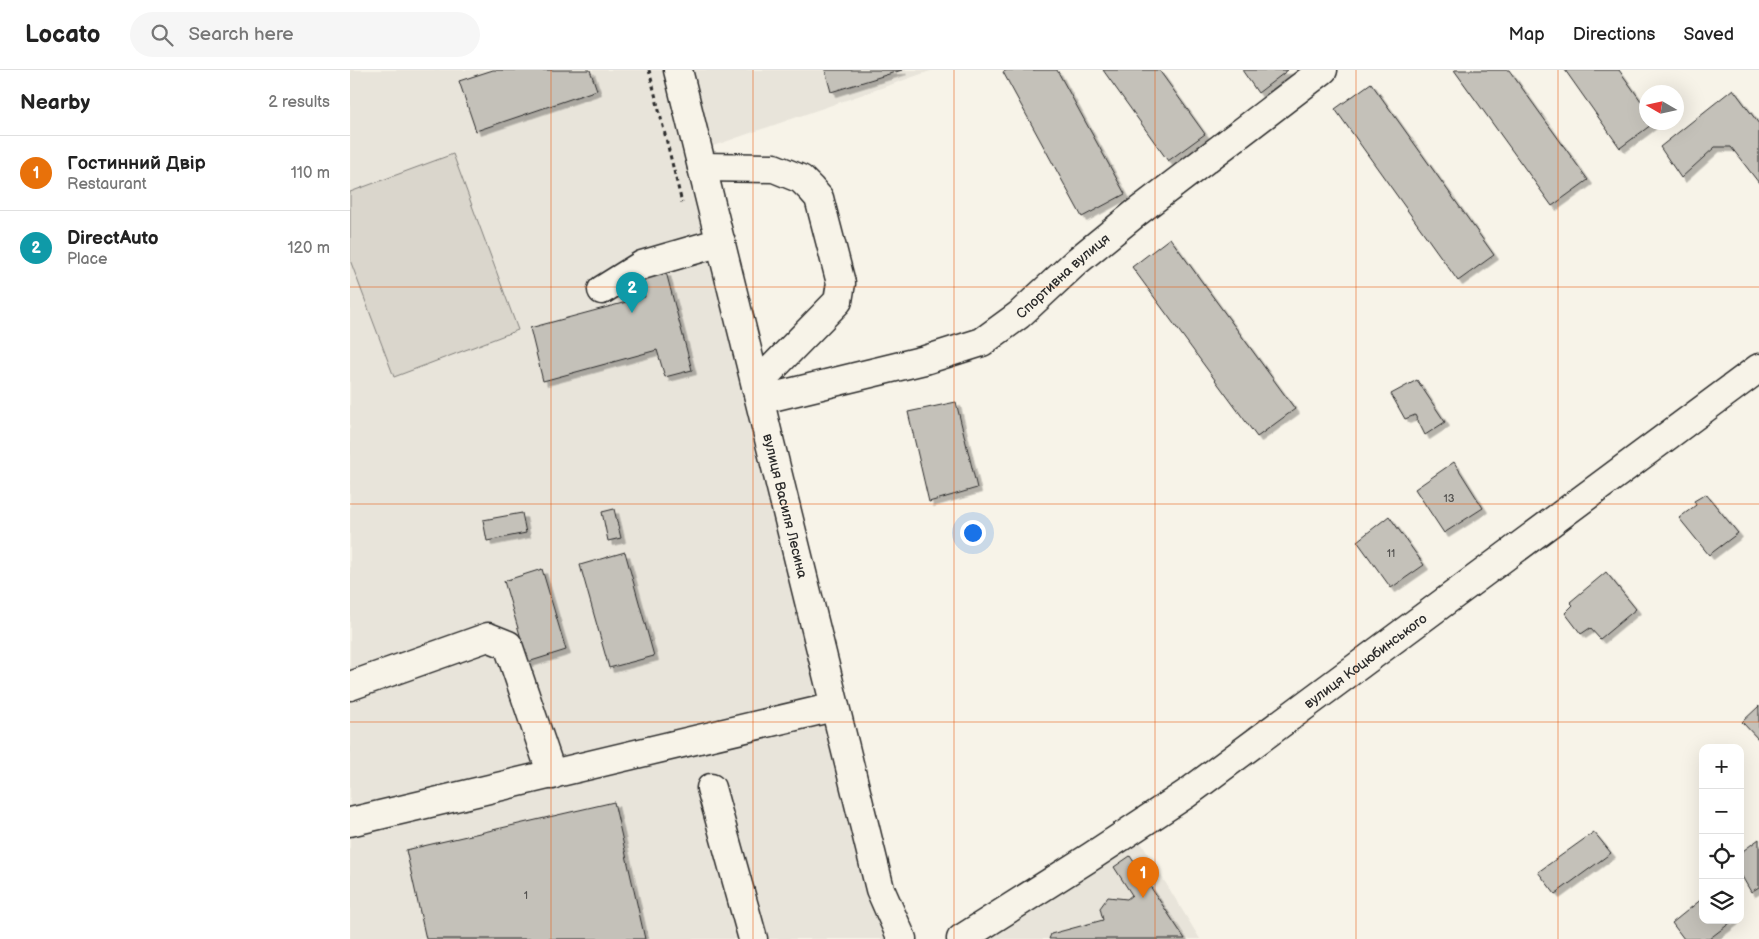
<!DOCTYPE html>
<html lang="en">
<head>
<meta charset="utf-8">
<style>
  :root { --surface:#fff; --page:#f6f6f6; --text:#222; --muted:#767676; --line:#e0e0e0; --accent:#ea580c }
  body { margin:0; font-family:"Balsamiq Sans",sans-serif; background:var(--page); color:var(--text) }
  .controls { position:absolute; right:15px; bottom:15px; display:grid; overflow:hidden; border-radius:10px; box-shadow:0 5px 20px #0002 }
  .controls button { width:45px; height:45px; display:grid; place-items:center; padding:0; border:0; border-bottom:1px solid var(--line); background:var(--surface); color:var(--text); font:25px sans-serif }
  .compass { position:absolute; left:1289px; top:15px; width:45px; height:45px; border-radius:50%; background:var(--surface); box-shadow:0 5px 20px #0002; rotate:279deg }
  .you { position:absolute; left:622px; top:462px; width:18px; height:18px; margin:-12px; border:4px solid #fff; border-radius:50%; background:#1a73e8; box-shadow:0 0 0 8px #1a73e833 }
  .badge { display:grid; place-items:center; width:32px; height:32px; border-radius:50%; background:var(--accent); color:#fff; font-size:16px; font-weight:700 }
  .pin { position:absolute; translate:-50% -41px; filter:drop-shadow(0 1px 2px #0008) }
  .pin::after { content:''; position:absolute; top:26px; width:18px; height:15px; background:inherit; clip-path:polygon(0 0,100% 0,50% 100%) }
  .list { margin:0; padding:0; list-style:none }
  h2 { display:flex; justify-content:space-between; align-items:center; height:65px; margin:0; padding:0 20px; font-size:21px }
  h2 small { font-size:16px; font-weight:400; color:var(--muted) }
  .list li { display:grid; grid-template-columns:32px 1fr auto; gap:15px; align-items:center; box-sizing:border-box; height:75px; padding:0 20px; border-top:1px solid var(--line) }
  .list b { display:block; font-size:19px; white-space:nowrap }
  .list p { margin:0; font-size:16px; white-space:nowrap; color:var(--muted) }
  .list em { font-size:16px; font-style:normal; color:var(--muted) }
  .icon { flex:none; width:28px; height:28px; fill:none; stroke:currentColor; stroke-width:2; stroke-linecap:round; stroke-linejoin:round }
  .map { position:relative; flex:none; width:1409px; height:869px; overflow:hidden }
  header { display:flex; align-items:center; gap:30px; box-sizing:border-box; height:70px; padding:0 25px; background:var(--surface); border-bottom:1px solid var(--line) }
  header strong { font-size:24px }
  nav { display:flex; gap:28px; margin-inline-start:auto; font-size:18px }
  .search { width:350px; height:45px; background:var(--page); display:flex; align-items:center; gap:12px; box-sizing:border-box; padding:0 18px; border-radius:28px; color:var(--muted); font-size:19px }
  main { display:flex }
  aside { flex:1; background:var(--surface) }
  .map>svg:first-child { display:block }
  .built { fill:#e8e4da }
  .green { fill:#dad6cc; stroke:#82807c }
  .building { fill:#c4c1b9; stroke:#2b2b2b; filter:url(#shadow) }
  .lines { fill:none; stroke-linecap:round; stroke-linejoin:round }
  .minor-casing { stroke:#2b2b2b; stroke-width:31 }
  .path { stroke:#2b2b2b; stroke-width:3; stroke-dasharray:4 4; stroke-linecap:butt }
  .minor { stroke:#f7f3e8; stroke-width:28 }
  .grid { fill:none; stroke:#e8590c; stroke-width:1; stroke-opacity:0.55 }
  .labels { text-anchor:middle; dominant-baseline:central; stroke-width:5; stroke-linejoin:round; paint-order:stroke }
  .number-label { font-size:11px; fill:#51504e }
  .street-label { font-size:14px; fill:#2b2b2b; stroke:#f7f3e8 }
</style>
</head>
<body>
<header>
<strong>Locato</strong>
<div class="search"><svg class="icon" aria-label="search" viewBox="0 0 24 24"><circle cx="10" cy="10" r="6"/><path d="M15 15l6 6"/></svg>Search here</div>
<nav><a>Map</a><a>Directions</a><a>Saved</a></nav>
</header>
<main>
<aside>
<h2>Nearby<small>2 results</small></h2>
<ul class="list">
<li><span class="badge" style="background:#e8710a">1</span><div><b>Гостинний Двір</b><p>Restaurant</p></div><em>110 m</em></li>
<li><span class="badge" style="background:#0f9aa8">2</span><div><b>DirectAuto</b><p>Place</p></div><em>120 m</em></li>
</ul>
</aside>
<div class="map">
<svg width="1409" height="869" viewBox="0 0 1409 869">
  <defs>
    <filter id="shadow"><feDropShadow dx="4.5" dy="4.5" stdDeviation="0" flood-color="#0004"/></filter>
  </defs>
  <rect width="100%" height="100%" fill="#f7f3e8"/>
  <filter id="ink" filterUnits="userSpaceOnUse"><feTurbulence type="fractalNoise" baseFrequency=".02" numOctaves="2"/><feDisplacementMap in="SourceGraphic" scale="10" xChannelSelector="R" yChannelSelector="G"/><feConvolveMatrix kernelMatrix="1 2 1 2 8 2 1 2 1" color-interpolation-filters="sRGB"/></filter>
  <g filter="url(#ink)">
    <g class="built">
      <polygon points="0,0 583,0 340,84 549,869 0,869"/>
      <polygon points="785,763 850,869 618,869"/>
    </g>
    <polygon class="green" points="103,84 168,260 44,307 0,190 0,122"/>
    <g class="building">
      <polygon points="143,0 240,0 247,20 126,61 109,11"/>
      <polygon points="475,0 552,0 481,22"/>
      <polygon points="657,0 707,0 775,124 732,147 653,2"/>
      <polygon points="753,0 809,0 855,64 818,91"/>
      <polygon points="892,0 938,0 908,23"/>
      <polygon points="1104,0 1159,0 1238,110 1202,136"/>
      <polygon points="1215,0 1269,0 1296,38 1296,52 1305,52 1270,78"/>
      <polygon points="1021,13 1144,185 1108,211 985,39"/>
      <polygon points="1383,19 1409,54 1409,113 1381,77 1365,77 1331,108 1310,77"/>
      <polygon points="820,168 945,339 907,367 782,197"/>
      <polygon points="316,202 342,300 315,307 307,280 193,311 180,258 295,227 290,208"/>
      <polygon points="1067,310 1095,352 1075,365 1065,345 1055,349 1041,324"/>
      <polygon points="606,332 627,418 579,432 558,342"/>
      <polygon points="1104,392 1133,438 1094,463 1065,419"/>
      <polygon points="1356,424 1388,463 1359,485 1329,448 1346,435 1344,431"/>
      <polygon points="264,439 271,468 258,471 252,442"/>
      <polygon points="172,443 176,463 137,471 133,450"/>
      <polygon points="1039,446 1074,495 1041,518 1007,471"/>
      <polygon points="275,482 304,586 259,598 230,495"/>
      <polygon points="192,499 216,580 178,592 154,511"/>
      <polygon points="1256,502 1286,539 1250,569 1240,558 1231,564 1215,543 1223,535 1220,532"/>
      <polygon points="1409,636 1409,670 1392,652"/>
      <polygon points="264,732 295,869 76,869 56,780"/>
      <polygon points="1244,762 1261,783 1205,824 1188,802"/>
      <polygon points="1409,769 1409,817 1401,822 1390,803 1390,783"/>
      <polygon points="780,786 835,869 699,869 701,864 753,850 750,838 758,827 777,829 782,825 764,797"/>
      <polygon points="1353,828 1353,850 1384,850 1359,869 1334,869 1322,853"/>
    </g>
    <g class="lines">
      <defs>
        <g id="minor">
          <path id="s1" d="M 328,0 L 530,819 L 552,869"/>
          <polyline points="352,97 424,98 451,109 461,119 469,128 491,213 488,231 406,315"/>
          <polyline points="252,220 292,195 371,172"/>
          <path id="s2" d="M 410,330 L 575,290 L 632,272 L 669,245 L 726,192 L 786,143 L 973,0"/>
          <polyline points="0,616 138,567 158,575 202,705"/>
          <polyline points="361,718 403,869"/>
          <polyline points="0,752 484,637"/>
          <path id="s3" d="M 611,869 L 742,786 L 836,724 L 1409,298"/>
        </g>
      </defs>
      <use href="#minor" class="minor-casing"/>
      <polyline class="path" points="299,0 332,133"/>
      <use href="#minor" class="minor"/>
    </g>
  </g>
  <path class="grid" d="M 201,0 L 201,869M 403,0 L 403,869M 604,0 L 604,869M 805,0 L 805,869M 1006,0 L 1006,869M 1208,0 L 1208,869M 0,217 L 1409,217M 0,434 L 1409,434M 0,652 L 1409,652"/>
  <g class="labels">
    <g class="number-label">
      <text x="1099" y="428">13</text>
      <text x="1041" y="483">11</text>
      <text x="176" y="825">1</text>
    </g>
    <g class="street-label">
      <text stroke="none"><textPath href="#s2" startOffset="334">Спортивна вулиця</textPath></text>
      <text stroke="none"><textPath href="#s1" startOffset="449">вулиця Василя Лесина</textPath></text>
      <text stroke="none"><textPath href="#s3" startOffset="491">вулиця Коцюбинського</textPath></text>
    </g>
  </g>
</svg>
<div class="controls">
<button>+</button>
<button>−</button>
<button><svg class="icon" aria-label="locate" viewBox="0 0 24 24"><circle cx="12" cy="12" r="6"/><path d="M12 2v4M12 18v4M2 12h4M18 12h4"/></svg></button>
<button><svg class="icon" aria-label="layers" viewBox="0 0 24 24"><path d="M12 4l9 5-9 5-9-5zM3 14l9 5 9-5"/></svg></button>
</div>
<svg class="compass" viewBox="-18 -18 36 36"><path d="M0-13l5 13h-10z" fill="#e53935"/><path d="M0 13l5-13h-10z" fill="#767676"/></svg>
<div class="you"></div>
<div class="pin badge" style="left:793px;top:828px;background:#e8710a">1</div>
<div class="pin badge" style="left:282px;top:243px;background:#0f9aa8">2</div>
</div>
</main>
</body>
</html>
